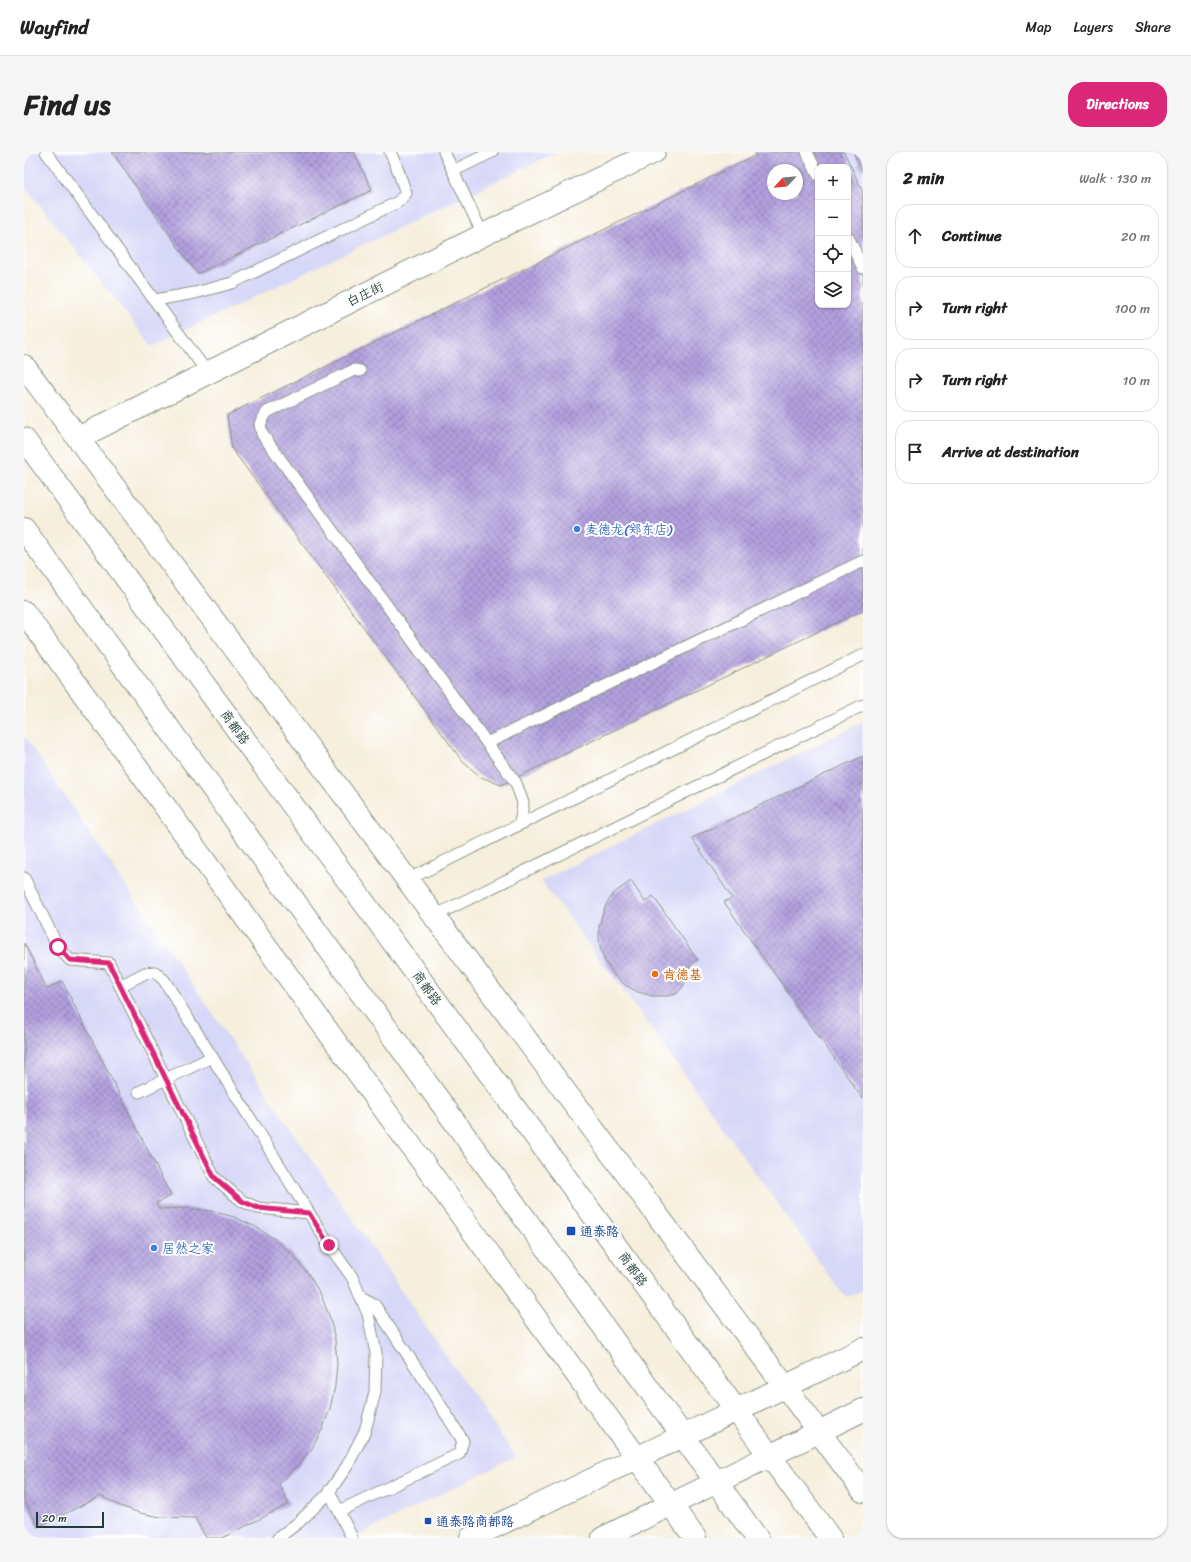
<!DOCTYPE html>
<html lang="en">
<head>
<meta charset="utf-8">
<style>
  :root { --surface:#fff; --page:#f6f6f6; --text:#222; --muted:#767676; --line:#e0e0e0; --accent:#db2777 }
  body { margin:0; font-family:Sriracha,"LXGW WenKai TC",sans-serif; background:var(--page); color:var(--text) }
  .controls { position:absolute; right:12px; top:12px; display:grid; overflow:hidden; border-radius:8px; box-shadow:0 1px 3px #0004 }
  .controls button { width:36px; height:36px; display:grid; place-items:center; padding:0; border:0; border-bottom:1px solid var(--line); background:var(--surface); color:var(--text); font:20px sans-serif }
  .compass { position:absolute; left:743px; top:12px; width:36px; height:36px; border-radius:50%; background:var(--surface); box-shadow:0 1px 3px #0004; rotate:244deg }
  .scale { position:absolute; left:12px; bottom:10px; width:68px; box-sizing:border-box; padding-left:4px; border:2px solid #1f3d34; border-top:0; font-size:11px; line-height:14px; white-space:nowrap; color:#1f3d34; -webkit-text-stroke:3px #fff; paint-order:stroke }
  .stop { position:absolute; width:12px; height:12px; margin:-9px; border:3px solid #db2777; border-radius:50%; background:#fff }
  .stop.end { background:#db2777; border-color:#fff; box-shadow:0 1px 4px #0008 }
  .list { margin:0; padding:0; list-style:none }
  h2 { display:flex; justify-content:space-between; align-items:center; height:52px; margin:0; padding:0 16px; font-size:17px }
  h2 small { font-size:13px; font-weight:400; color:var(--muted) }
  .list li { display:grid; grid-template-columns:26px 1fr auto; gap:12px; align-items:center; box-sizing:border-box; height:64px; margin:0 8px 8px; padding:0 8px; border:1px solid var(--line); border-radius:16px }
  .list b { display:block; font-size:15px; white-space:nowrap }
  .list em { font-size:13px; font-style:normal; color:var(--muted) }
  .icon { flex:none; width:22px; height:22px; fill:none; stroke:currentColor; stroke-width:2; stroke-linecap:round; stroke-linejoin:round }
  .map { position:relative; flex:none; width:839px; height:1386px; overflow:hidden; border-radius:16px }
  header { display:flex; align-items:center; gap:24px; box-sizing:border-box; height:56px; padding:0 20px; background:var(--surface); border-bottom:1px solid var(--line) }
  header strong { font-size:19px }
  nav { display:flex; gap:22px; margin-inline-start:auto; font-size:14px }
  .intro { display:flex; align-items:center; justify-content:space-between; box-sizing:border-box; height:96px; padding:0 24px }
  h1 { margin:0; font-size:28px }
  .button { padding:10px 18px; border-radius:16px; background:var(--accent); color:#fff; font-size:14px; font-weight:700 }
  main { display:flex; gap:24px; padding:0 24px }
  aside { flex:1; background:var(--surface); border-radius:16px; box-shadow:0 1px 3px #0004 }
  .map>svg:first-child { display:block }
  .built { fill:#d7d7f8 }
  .building { fill:url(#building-cross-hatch); fill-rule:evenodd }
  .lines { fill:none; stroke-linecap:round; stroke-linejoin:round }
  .lane-casing { stroke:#8a9688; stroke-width:13 }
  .street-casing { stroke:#8a9688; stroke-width:24 }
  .secondary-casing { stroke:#8a9688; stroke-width:24 }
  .primary-casing { stroke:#8a9688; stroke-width:24 }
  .lane { stroke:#fff; stroke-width:11 }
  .street { stroke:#fff; stroke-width:22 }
  .secondary { stroke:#fff; stroke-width:22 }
  .primary { stroke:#fff; stroke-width:22 }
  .route { stroke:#db2777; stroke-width:5 }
  .shop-dot { fill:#3f7fe0; stroke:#fff; stroke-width:1.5 }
  .food-dot { fill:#e8710a; stroke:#fff; stroke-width:1.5 }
  .transit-dot { fill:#1a4fb4; stroke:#fff; stroke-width:1.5 }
  .labels { text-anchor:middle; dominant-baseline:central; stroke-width:4; stroke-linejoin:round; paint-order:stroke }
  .street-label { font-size:13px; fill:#1f3d34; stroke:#fff }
  .shop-label { font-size:13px; fill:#366cbe; stroke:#fff; text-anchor:start }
  .food-label { font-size:13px; fill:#c56008; stroke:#fff; text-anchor:start }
  .transit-label { font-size:13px; fill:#164399; stroke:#fff; text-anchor:start }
</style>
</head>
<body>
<header>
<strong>Wayfind</strong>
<nav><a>Map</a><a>Layers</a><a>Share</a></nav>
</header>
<div class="intro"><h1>Find us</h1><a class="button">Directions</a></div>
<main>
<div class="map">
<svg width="839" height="1386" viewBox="0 0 839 1386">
  <defs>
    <pattern id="building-cross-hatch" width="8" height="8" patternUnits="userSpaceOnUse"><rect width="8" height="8" fill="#b2a0df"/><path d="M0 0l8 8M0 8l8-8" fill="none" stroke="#9084b6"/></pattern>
  </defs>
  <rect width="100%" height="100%" fill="#fff"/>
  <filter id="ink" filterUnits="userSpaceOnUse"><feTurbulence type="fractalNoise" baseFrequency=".025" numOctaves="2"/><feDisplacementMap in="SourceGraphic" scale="8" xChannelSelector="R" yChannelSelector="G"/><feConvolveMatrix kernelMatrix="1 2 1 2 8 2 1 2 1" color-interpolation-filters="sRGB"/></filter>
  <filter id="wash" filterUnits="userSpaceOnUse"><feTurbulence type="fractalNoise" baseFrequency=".012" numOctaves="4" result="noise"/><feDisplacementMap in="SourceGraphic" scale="16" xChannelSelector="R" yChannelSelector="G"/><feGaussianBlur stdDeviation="0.9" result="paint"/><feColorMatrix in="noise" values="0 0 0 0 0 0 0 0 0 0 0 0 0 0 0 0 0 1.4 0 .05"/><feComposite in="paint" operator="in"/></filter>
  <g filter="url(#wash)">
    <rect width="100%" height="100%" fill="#f6efdd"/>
    <g class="built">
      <polygon points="0,0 533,0 128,194 0,33"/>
      <polygon points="820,0 839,0 839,40"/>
      <polygon points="839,570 839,1138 823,1145 817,1140 626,875 517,729"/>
      <polygon points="0,584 378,1140 492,1305 329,1386 0,1386"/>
    </g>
    <g id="blocks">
      <g class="building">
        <polygon points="88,0 330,0 348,38 173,122"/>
        <path d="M 730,0 L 820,0 L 839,40 L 839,458 L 477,633 L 457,625 L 439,610 L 208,297 L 203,263 L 732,3 ZM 794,15 L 824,15 L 824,153 L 794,153 ZM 749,18 L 773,18 L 773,42 L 749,42 Z"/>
        <polygon points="834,0 839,0 839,21 830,2"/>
        <polygon points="839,604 839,947 700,750 708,746 668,686"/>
        <polygon points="607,729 621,750 629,744 674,808 666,814 664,822 659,835 652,842 643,844 628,844 614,840 601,833 590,823 582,811 577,799 575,787 575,775 578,763 583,751 590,741"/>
        <polygon points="0,791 23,837 38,829 147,1044 132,1051 135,1057 163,1056 187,1059 210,1065 232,1075 252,1088 270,1104 285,1123 297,1143 306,1166 311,1188 313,1211 311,1234 306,1257 298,1278 287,1298 272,1316 255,1332 265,1352 198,1386 182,1386 171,1366 137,1365 116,1361 96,1354 77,1344 14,1375 0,1347"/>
      </g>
    </g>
  </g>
  <g filter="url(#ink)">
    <use href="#blocks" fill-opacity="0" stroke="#8a9688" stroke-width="1"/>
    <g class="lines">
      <defs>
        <g id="lane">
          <polyline points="22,0 183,220"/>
          <polyline points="420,0 429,19 468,0"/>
          <polyline points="783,0 794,23"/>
          <polyline points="429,19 459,83"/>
          <polyline points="824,85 839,116"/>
          <polyline points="131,148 171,141 208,131 374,50 382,41 372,13 366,0"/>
          <polyline points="336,219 330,218 243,260 236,272 238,282 492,631 499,651 496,672"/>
          <polyline points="463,591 839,409"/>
          <polyline points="0,726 34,795 46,808 85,811 190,1025 218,1049 234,1056 285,1061"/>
          <polyline points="383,728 839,503"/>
          <polyline points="410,764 839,553"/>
          <polyline points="96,834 121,821 131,820 140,828 305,1093 328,1125 344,1162 352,1201 351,1240 341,1279 323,1314 303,1343 275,1370 254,1386"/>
          <polyline points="115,940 188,905"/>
          <polyline points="305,1339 328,1386"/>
          <polyline points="315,1359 435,1302 439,1289 405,1235 350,1152 337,1145"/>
        </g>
        <g id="street">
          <polyline points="0,214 839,1339"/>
          <polyline points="54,286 459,83 630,0"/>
          <polyline points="0,460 671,1386"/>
        </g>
        <g id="secondary">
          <polyline points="447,1386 839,1197"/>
          <polyline points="579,1386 839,1258"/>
        </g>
        <g id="primary">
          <polyline points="0,287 806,1386"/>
          <polyline points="0,377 733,1386"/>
        </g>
      </defs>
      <use href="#lane" class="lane-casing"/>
      <use href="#street" class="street-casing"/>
      <use href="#secondary" class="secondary-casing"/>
      <use href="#primary" class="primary-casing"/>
      <use href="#lane" class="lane"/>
      <use href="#street" class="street"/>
      <use href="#secondary" class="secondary"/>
      <use href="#primary" class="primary"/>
    </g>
  </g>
  <g class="lines" filter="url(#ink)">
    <polyline class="route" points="34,795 46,808 85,811 190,1025 218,1049 234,1056 285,1061 305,1093"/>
  </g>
  <g class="shop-dot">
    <circle cx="553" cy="377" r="4"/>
    <circle cx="130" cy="1096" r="4"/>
  </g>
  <circle class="food-dot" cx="631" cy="822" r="4"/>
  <g class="transit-dot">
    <rect x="542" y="1074" width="10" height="10" rx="2"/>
    <rect x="400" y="1365" width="8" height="8" rx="2"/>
  </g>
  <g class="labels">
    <g class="street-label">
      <text transform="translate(341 142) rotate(-26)">白庄街</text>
      <text transform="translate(211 575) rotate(54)">商都路</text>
      <text transform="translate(403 836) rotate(54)">商都路</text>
      <text transform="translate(609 1117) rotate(54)">商都路</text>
    </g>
    <g class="shop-label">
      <text x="561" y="377">麦德龙(郑东店)</text>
      <text x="138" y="1096">居然之家</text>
    </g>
    <g class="food-label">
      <text x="639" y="822">肯德基</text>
    </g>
    <g class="transit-label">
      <text x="556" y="1079">通泰路</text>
      <text x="412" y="1369">通泰路商都路</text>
    </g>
  </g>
</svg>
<div class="controls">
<button>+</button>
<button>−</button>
<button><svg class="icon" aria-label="locate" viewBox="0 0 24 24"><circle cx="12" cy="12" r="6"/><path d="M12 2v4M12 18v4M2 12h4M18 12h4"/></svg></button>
<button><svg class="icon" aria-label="layers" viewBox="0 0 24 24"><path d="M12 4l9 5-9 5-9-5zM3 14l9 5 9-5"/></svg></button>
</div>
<svg class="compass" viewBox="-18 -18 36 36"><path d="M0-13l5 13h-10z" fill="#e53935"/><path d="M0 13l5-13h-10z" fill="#767676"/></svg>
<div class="scale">20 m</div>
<div class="stop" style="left:34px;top:795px"></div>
<div class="stop end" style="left:305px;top:1093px"></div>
</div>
<aside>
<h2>2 min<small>Walk · 130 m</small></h2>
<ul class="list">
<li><svg class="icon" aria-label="ahead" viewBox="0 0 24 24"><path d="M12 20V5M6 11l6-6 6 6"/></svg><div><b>Continue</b></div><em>20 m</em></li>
<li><svg class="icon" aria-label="right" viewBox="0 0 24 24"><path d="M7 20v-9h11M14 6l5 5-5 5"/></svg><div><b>Turn right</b></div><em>100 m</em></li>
<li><svg class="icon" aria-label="right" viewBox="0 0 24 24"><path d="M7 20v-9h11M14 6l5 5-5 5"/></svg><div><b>Turn right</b></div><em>10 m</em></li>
<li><svg class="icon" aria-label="arrive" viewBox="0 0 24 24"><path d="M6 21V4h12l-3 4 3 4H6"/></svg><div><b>Arrive at destination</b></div></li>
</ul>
</aside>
</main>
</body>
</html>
